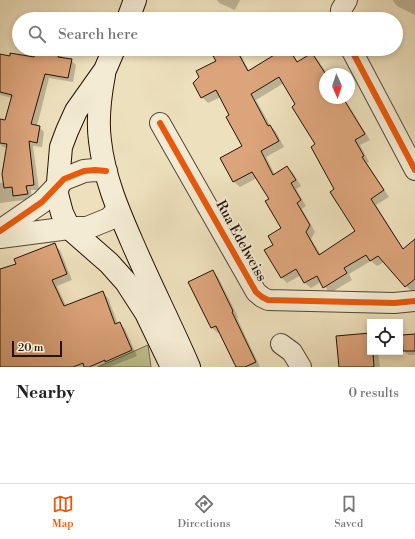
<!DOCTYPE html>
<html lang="en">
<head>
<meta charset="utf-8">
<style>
  :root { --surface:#fff; --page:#f6f6f6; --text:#222; --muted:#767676; --line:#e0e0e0; --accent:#ea580c }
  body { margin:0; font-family:"Libre Bodoni",serif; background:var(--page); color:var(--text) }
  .controls { position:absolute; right:12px; bottom:12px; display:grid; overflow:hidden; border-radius:0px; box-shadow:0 2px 6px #0003 }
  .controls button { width:36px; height:36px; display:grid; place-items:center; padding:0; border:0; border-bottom:1px solid var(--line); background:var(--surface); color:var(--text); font:20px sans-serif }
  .compass { position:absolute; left:319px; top:68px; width:36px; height:36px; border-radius:50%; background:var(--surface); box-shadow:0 2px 6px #0003; rotate:177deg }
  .scale { position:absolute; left:12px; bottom:10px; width:50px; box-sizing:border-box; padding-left:4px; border:2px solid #241206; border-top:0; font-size:11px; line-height:14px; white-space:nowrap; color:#241206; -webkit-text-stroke:3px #f3ebd3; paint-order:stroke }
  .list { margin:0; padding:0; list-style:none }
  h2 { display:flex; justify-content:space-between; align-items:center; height:52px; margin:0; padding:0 16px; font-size:17px }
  h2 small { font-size:13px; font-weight:400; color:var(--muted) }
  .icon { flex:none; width:22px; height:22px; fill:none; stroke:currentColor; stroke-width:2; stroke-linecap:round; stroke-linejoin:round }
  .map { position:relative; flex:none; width:415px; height:367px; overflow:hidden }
  .search { position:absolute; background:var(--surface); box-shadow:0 2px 6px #0003; left:12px; right:12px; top:12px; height:44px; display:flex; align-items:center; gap:10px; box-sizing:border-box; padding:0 14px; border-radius:22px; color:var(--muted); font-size:15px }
  .sheet { height:116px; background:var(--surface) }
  nav { display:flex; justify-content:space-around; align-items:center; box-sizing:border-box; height:56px; border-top:1px solid var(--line); background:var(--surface); font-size:11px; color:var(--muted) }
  nav a { display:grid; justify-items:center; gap:2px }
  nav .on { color:var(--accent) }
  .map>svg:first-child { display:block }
  .green { fill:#bdc18d; stroke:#706a4a }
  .shadow { fill:#0003; fill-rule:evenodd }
  .building { fill:#dca47b; stroke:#241206; fill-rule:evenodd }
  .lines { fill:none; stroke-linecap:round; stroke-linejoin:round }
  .minor-casing { stroke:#564634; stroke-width:22 }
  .tertiary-casing { stroke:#564634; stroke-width:24 }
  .secondary-casing { stroke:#241206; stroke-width:24 }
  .minor { stroke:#f3ebd3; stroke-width:20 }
  .tertiary { stroke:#f3ebd3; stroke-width:22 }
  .secondary { stroke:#f3ebd3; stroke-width:22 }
  .cycleway-casing { stroke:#f3ebd3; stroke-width:8 }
  .cycleway { stroke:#e8590c; stroke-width:6 }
  .labels { text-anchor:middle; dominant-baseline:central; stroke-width:4; stroke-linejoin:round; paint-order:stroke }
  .street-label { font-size:14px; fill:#241206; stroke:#f3ebd3 }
</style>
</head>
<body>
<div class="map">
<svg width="415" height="367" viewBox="0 0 415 367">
  <rect width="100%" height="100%" fill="#ede0bc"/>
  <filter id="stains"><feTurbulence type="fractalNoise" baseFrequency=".005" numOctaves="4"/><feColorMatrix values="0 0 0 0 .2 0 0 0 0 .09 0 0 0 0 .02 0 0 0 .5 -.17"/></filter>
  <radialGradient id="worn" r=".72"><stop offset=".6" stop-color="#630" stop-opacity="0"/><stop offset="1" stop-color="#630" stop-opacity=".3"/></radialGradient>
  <polygon class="green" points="148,345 151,367 98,367"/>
  <g class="shadow">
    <polygon points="217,0 240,0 235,10 219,3"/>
    <polygon points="393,0 415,0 415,15 397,6 393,1"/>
    <polygon points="37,49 59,53 64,58 71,60 76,65 73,82 49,78 37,126 39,127 44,132 42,147 33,146 39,190 31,190 32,199 0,203 0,183 4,182 8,148 3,147 0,144 0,120 6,121 12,98 0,95 0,55 11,57 35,58"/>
    <path d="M 210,49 L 238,49 L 249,71 L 286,49 L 288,49 L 293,54 L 298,63 L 312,54 L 318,60 L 327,74 L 325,74 L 325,98 L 344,98 L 370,140 L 360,145 L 369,162 L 367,163 L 389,197 L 376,205 L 404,250 L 415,244 L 415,289 L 412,292 L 384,262 L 377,266 L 371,261 L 349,274 L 352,280 L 330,293 L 321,282 L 311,288 L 305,283 L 301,275 L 287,283 L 281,277 L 275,245 L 282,228 L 270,199 L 257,178 L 240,187 L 234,182 L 222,158 L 243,146 L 231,115 L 221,97 L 208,103 L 202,97 L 194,83 L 217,62 ZM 284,83 L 297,104 L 317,145 L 335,190 L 356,231 L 321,255 L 311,239 L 315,232 L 302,209 L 306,206 L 296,189 L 301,186 L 293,173 L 287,167 L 275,175 L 266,157 L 284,147 L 276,132 L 270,125 L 256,100 Z"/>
    <polygon points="54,245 60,250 72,280 57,286 66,306 102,292 108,298 118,324 119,323 125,329 137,356 109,367 0,367 0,270 17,265"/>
    <polygon points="212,271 218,277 238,317 237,318 260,367 237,367 220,332 218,333 212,328"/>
    <polygon points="370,334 370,352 378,352 380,367 340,367"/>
    <polygon points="415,335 415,355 408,355 404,350"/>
  </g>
  <g class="building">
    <polygon points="36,49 59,52 58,57 72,59 68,78 45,74 31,124 40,126 37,143 29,141 34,185 26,186 28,194 13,196 12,187 4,188 2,174 7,144 0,143 0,119 5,120 12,95 0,92 0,54 10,56 10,53 34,57"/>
    <path d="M 209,49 L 236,49 L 248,71 L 284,49 L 289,49 L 297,62 L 312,53 L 325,73 L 325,98 L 343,98 L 365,134 L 355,140 L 364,156 L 362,157 L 384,190 L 371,199 L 403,249 L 415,239 L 415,279 L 405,287 L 378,256 L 370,261 L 366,255 L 344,268 L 347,273 L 323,288 L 317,276 L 304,283 L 296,269 L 281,278 L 264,250 L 273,245 L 268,236 L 281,228 L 265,201 L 269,199 L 252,172 L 233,182 L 220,158 L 242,146 L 226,117 L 229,115 L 216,90 L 201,98 L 193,83 L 199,77 L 196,71 L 216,61 ZM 279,77 L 295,104 L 292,107 L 315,144 L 311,147 L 334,189 L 330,192 L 355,231 L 319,255 L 306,232 L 310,225 L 297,203 L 301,200 L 291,183 L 296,180 L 287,166 L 273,175 L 261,151 L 279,141 L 270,125 L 268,126 L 251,94 Z"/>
    <polygon points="55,243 67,274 52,280 64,306 103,291 115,324 120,322 132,350 105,362 105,360 89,367 84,367 83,363 73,367 0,367 0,269 16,264 14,259"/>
    <polygon points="213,270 233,311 232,312 256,362 245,367 236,367 216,326 211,328 188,282"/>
    <polygon points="370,333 370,352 373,352 374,367 339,367 336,336"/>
    <polygon points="415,334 415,351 403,351 402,335"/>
  </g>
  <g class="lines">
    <defs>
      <g id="minor">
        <polyline points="340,19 341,10 347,0"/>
        <polyline points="351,49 415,170"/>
        <polyline points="160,123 256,292 262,297 268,300 394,303 415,301"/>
        <polyline points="281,344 292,352 301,367"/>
      </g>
      <g id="tertiary">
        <polyline points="0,231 42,202 64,179 84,171 95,170 106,171"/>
        <polyline points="0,237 69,228 87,228 109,219 118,210"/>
      </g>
      <g id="secondary">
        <polyline points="128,19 135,0"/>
        <polyline points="114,49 105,70 76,111 67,131 61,147 57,194 62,213 69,228 109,263 126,282 146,313 172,367"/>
        <path d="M 104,75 C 100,96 97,119 100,141 C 104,177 118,210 132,242 C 150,284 171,325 189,367"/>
      </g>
    </defs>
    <use href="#minor" class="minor-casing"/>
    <use href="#tertiary" class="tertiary-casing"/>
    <use href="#secondary" class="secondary-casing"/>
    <use href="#minor" class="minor"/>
    <use href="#tertiary" class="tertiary"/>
    <use href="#secondary" class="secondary"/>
    <defs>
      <g id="cycleway">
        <polyline points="351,49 415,170"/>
        <polyline points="160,123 256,292 262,297 268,300 394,303 415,301"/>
        <polyline points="0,231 42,202 64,179 84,171 95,170 106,171"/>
      </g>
    </defs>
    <use href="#cycleway" class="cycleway-casing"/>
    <use href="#cycleway" class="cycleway"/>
  </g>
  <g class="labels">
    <g class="street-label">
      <text transform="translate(241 241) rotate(61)">Rua Edelweiss</text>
    </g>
  </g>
  <rect width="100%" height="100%" filter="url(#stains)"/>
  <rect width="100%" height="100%" fill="url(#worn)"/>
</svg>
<div class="controls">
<button><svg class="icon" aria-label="locate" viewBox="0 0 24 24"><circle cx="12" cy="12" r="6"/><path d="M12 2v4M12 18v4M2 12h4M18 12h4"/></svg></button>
</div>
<svg class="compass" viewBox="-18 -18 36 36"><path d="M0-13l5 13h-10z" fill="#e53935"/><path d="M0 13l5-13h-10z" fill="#767676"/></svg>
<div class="scale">20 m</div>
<div class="search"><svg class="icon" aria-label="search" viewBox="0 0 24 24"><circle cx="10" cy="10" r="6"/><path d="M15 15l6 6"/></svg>Search here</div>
</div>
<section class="sheet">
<h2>Nearby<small>0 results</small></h2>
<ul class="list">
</ul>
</section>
<nav>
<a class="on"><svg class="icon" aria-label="map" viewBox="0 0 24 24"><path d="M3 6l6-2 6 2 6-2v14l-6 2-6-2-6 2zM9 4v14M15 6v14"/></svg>Map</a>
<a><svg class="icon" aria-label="directions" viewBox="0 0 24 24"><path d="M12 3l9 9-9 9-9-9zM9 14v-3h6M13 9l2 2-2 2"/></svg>Directions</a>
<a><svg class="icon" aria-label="saved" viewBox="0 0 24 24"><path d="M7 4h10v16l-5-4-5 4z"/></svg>Saved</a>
</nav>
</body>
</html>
